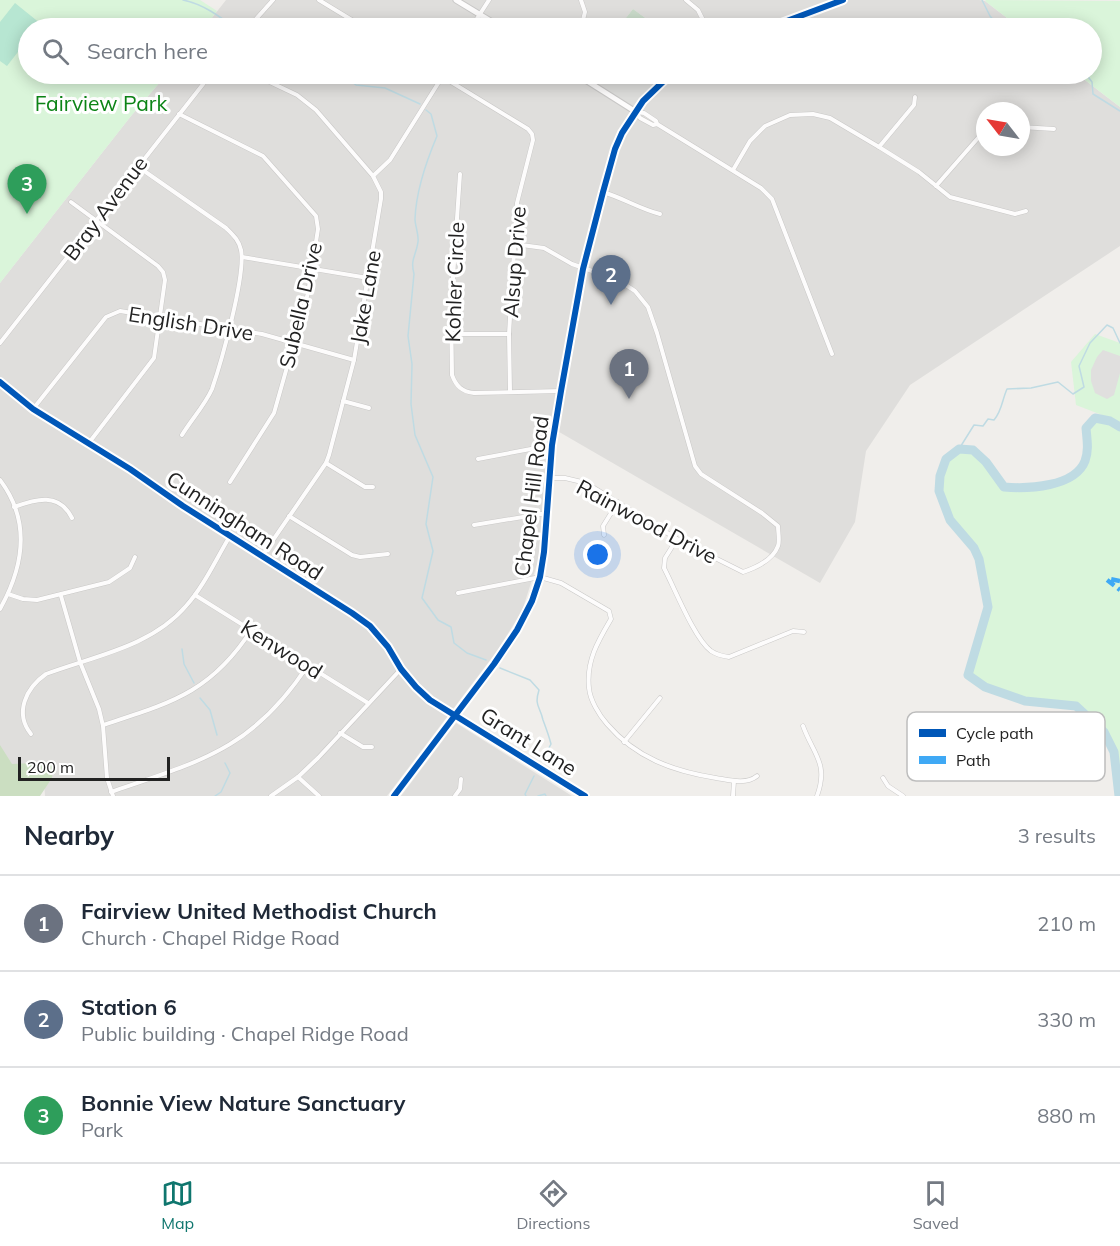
<!DOCTYPE html>
<html lang="en">
<head>
<meta charset="utf-8">
<style>
  :root { --surface:#fff; --page:#f6f6f7; --text:#1f2937; --muted:#747a83; --line:#e0e1e3; --accent:#0f766e }
  body { margin:0; font-family:Mulish,sans-serif; background:var(--page); color:var(--text) }
  .compass { position:absolute; left:976px; top:102px; width:54px; height:54px; border-radius:50%; background:var(--surface); box-shadow:0 3px 15px #0003; rotate:301deg }
  .scale { position:absolute; left:18px; bottom:15px; width:152px; box-sizing:border-box; padding-left:6px; border:3px solid #222; border-top:0; font-size:16px; line-height:21px; white-space:nowrap; color:#222; -webkit-text-stroke:4px #fff; paint-order:stroke }
  .you { position:absolute; left:598px; top:555px; width:21px; height:21px; margin:-15px; border:4px solid #fff; border-radius:50%; background:#1a73e8; box-shadow:0 0 0 9px #1a73e833 }
  .badge { display:grid; place-items:center; width:39px; height:39px; border-radius:50%; background:var(--accent); color:#fff; font-size:20px; font-weight:700 }
  .pin { position:absolute; translate:-50% -50px; filter:drop-shadow(0 2px 3px #0008) }
  .pin::after { content:''; position:absolute; top:32px; width:21px; height:18px; background:inherit; clip-path:polygon(0 0,100% 0,50% 100%) }
  .list { margin:0; padding:0; list-style:none }
  h2 { display:flex; justify-content:space-between; align-items:center; height:78px; margin:0; padding:0 24px; font-size:26px }
  h2 small { font-size:20px; font-weight:400; color:var(--muted) }
  .list li { display:grid; grid-template-columns:39px 1fr auto; gap:18px; align-items:center; box-sizing:border-box; height:96px; padding:0 24px; border-top:2px solid var(--line) }
  .list b { display:block; font-size:22px; white-space:nowrap }
  .list p { margin:0; font-size:20px; white-space:nowrap; color:var(--muted) }
  .list em { font-size:20px; font-style:normal; color:var(--muted) }
  .icon { flex:none; width:33px; height:33px; fill:none; stroke:currentColor; stroke-width:2; stroke-linecap:round; stroke-linejoin:round }
  .map { position:relative; flex:none; width:1120px; height:796px; overflow:hidden }
  .search { position:absolute; background:var(--surface); box-shadow:0 3px 15px #0003; left:18px; right:18px; top:18px; height:66px; display:flex; align-items:center; gap:15px; box-sizing:border-box; padding:0 21px; border-radius:33px; color:var(--muted); font-size:22px }
  .sheet { height:366px; background:var(--surface) }
  nav { display:flex; justify-content:space-around; align-items:center; box-sizing:border-box; height:84px; border-top:2px solid var(--line); background:var(--surface); font-size:16px; color:var(--muted) }
  nav a { display:grid; justify-items:center; gap:3px }
  nav .on { color:var(--accent) }
  .map>svg:first-child { display:block }
  .residential { fill:#dfdedc; fill-rule:evenodd }
  .religious { fill:#dededc }
  .forest { fill:#cbdec1 }
  .cemetery { fill:#cadbca }
  .park { fill:#daf5da }
  .pitch { fill:#b7e6d2 }
  .parking { fill:#e0dfde }
  .lines { fill:none; stroke-linecap:round; stroke-linejoin:round }
  .stream { stroke:#bfdbe3; stroke-width:1.5 }
  .river { stroke:#bfdbe3; stroke-width:9 }
  .minor-casing { stroke:#c9c8c7; stroke-width:5 }
  .tertiary-casing { stroke:#c9c8c7; stroke-width:7 }
  .minor { stroke:#fdfcfc; stroke-width:4 }
  .tertiary { stroke:#fdfcfc; stroke-width:5 }
  .quiet { stroke:#3fa9f5; stroke-width:4.5; stroke-dasharray:9 4.5; stroke-linecap:butt }
  .cycleway-casing { stroke:#fff; stroke-width:10 }
  .cycleway { stroke:#0057b8; stroke-width:6 }
  .labels { text-anchor:middle; dominant-baseline:central; stroke-width:6; stroke-linejoin:round; paint-order:stroke }
  .park-label { font-size:21px; fill:#0c8416; stroke:#fff }
  .street-label { font-size:21px; fill:#222; stroke:#fff }
  .key { fill:#fff; stroke:#bdbdbd; stroke-width:1.5 }
  .key-label { font-size:16px; fill:#222 }
</style>
</head>
<body>
<div class="map">
<svg width="1120" height="796" viewBox="0 0 1120 796">
  <rect width="100%" height="100%" fill="#f0eeeb"/>
  <g class="residential">
    <polygon points="226,0 979,0 985,1 1020,28 659,28 633,9 618,28 204,28"/>
    <path d="M 167,74 L 588,74 L 585,78 L 673,76 L 676,74 L 1077,74 L 1120,107 L 1120,246 L 910,385 L 866,451 L 855,522 L 820,583 L 554,429 L 543,503 L 539,558 L 522,611 L 497,651 L 387,796 L 45,796 L 43,768 L 0,773 L 0,283 L 131,116 ZM 985,111 L 1021,111 L 1021,147 L 985,147 Z"/>
    <polygon points="456,723 572,796 401,796"/>
  </g>
  <polygon class="religious" points="588,74 676,74 636,111 585,78"/>
  <polygon class="forest" points="0,745 12,764 54,762 52,778 40,796 0,796"/>
  <polygon class="cemetery" points="633,9 659,28 618,28"/>
  <g class="park">
    <polygon points="0,0 200,0 217,11 204,28 28,28 28,74 167,74 131,116 0,283"/>
    <polygon points="986,0 1120,1 1120,107 1077,74 1092,74 1092,28 1020,28 985,1"/>
    <polygon points="1095,334 1120,343 1120,422 1076,405 1071,362"/>
    <path d="M 1095,418 L 1110,421 L 1120,427 L 1120,796 L 1114,752 L 1104,733 L 1076,706 L 1025,701 L 985,687 L 968,675 L 988,607 L 979,559 L 974,548 L 950,520 L 939,491 L 940,476 L 946,459 L 959,449 C 983,451 990,469 1005,487 C 1028,489 1075,487 1085,461 C 1089,450 1087,440 1086,428 Z"/>
  </g>
  <polygon class="pitch" points="15,3 41,24 37,28 28,28 28,39 7,66 0,61 0,22"/>
  <polygon class="parking" points="1103,350 1120,356 1120,373 1114,395 1107,399 1095,393 1091,381 1091,370 1097,357"/>
  <g class="lines">
    <g class="stream">
      <path d="M 183,0 C 203,4 219,16 235,28"/>
      <polyline points="982,0 990,16 1000,28"/>
      <polyline points="342,74 356,85 385,88 420,104"/>
      <polyline points="1086,74 1092,82 1093,94 1120,111"/>
      <path d="M 426,110 L 431,114 L 437,136 C 426,162 416,190 415,219 C 415,226 419,234 418,242 C 416,256 410,259 414,274 L 408,336 L 412,364 L 411,404 L 415,435 L 433,477 L 426,524 L 433,551 L 422,598 L 438,620 L 451,627 L 454,643 L 467,653 L 486,660"/>
      <path d="M 959,449 L 974,425 L 983,426 L 988,419 L 994,420 C 1002,411 1002,400 1007,389 L 1031,388 L 1058,382 L 1073,394 L 1084,387 L 1079,366 L 1090,343 L 1107,325 L 1113,328 L 1120,343"/>
      <polyline points="182,649 184,664 194,683"/>
      <path d="M 500,668 L 530,680 L 539,690 C 534,706 540,706 543,720 C 546,728 549,736 551,744 L 542,761"/>
      <polyline points="200,698 210,710 217,735"/>
      <polyline points="215,796 221,792 230,773 225,763"/>
      <polyline points="526,796 525,794 534,776"/>
      <polyline points="538,796 545,794 546,796"/>
    </g>
    <path class="river" d="M 1119,796 L 1114,752 L 1104,732 L 1076,706 L 1025,701 L 985,687 L 968,675 L 988,607 L 979,559 L 974,548 L 950,520 L 939,491 L 940,476 L 946,459 L 959,449 L 973,450 L 986,462 L 1004,487 C 1028,489 1075,487 1085,461 C 1089,450 1087,440 1086,428 L 1095,418 L 1110,421 L 1120,427"/>
    <defs>
      <g id="minor">
        <polyline points="319,0 365,28"/>
        <polyline points="686,0 698,10 707,28"/>
        <polyline points="248,28 273,0"/>
        <polyline points="471,28 489,0"/>
        <polyline points="581,28 585,12 581,0"/>
        <polyline points="253,74 297,95 316,110 373,176 381,192 381,199 354,360 329,455 326,463 262,556"/>
        <polyline points="438,74 528,129 532,134 533,140 517,203 509,334 510,391"/>
        <polyline points="636,112 644,113 656,121 657,124 761,188 772,199 832,354"/>
        <polyline points="636,112 640,118 653,125 657,124"/>
        <polyline points="179,114 263,156 316,216 318,229 308,293 274,413 230,482"/>
        <polyline points="1021,127 1054,129"/>
        <polyline points="879,147 914,105 915,97"/>
        <path d="M 137,166 L 226,228 C 233,235 239,240 241,250 C 246,275 221,363 212,389 C 205,405 191,420 182,435"/>
        <polyline points="733,170 750,141 765,126 790,115 813,114 830,118 879,147 919,172 950,197 1015,214 1026,211"/>
        <path d="M 460,174 L 451,307 L 452,375 C 456,386 462,392 474,393 L 561,391"/>
        <polyline points="373,176 390,160 444,74"/>
        <polyline points="936,186 985,130"/>
        <path d="M 603,192 C 623,198 640,209 660,214"/>
        <polyline points="71,202 158,266 163,272 165,280 154,358 88,444"/>
        <path d="M 514,244 L 544,248 L 572,264 L 618,280 L 635,291 L 648,307 L 657,333 L 695,466 L 701,474 L 762,513 L 778,526 C 778,532 780,541 778,546 C 773,560 755,568 743,572 L 677,539 L 586,483 L 565,478 L 550,478"/>
        <polyline points="242,257 368,278"/>
        <polyline points="451,334 509,334"/>
        <polyline points="0,343 211,74"/>
        <polyline points="0,382 33,409 130,469 183,506 352,613 370,626 388,647 401,669 416,687 430,700 585,796"/>
        <polyline points="343,401 369,408"/>
        <polyline points="33,409 106,317 120,311 262,334 354,360"/>
        <polyline points="478,459 552,445"/>
        <polyline points="326,463 365,487 373,487"/>
        <path d="M 0,480 C 31,521 24,566 0,609"/>
        <path d="M 14,507 C 36,499 59,492 72,518"/>
        <polyline points="289,516 352,555 360,557 388,554"/>
        <polyline points="474,525 547,513"/>
        <polyline points="604,535 603,526 618,502"/>
        <path d="M 677,539 L 665,558 L 664,568 C 675,589 694,638 711,651 C 717,655 722,656 729,657 L 793,631 L 804,632"/>
        <path d="M 458,593 L 540,577 L 561,583 L 609,611 L 611,619 C 598,641 586,661 589,688 C 590,700 599,715 607,724 C 636,758 673,771 716,778 C 729,780 746,785 757,776"/>
        <polyline points="8,594 23,599 37,600 109,582 130,568 135,557"/>
        <polyline points="195,595 368,703"/>
        <polyline points="61,596 80,662 99,709 103,726 107,778 113,796"/>
        <path d="M 103,725 C 170,703 211,693 252,629"/>
        <path d="M 803,726 C 813,754 829,763 817,796"/>
        <polyline points="340,733 363,747 372,747"/>
        <path d="M 31,734 C 14,713 26,688 46,674 C 94,656 151,647 186,606 C 204,586 216,559 230,536"/>
        <polyline points="624,742 660,698"/>
        <polyline points="298,777 319,796"/>
        <polyline points="883,778 888,786 903,796"/>
        <path d="M 111,792 C 201,761 253,749 308,665"/>
        <polyline points="271,796 298,777 318,758 401,669"/>
        <polyline points="455,796 460,789 461,779"/>
        <polyline points="733,796 734,781"/>
      </g>
      <g id="tertiary">
        <polyline points="456,0 502,28"/>
        <polyline points="768,28 843,0"/>
        <polyline points="576,74 636,112"/>
        <polyline points="394,796 494,664 517,630 532,601 540,577 544,552 552,445 561,391 583,269 603,192 615,149 622,133 643,101 671,74"/>
      </g>
    </defs>
    <use href="#minor" class="minor-casing"/>
    <use href="#tertiary" class="tertiary-casing"/>
    <use href="#minor" class="minor"/>
    <use href="#tertiary" class="tertiary"/>
    <polyline class="quiet" points="1120,581 1110,579 1107,580 1120,590"/>
    <defs>
      <g id="cycleway">
        <polyline points="768,28 843,0"/>
        <polyline points="0,382 33,409 130,469 183,506 352,613 370,626 388,647 401,669 416,687 430,700 585,796"/>
        <polyline points="394,796 494,664 517,630 532,601 540,577 544,552 552,445 561,391 583,269 603,192 615,149 622,133 643,101 671,74"/>
      </g>
    </defs>
    <use href="#cycleway" class="cycleway-casing"/>
    <use href="#cycleway" class="cycleway"/>
  </g>
  <g class="labels">
    <g class="park-label">
      <text x="101" y="103">Fairview Park</text>
    </g>
    <g class="street-label">
      <text transform="translate(105 208) rotate(-53)">Bray Avenue</text>
      <text transform="translate(514 262) rotate(-86)">Alsup Drive</text>
      <text transform="translate(454 282) rotate(-88)">Kohler Circle</text>
      <text transform="translate(365 297) rotate(-80)">Jake Lane</text>
      <text transform="translate(300 305) rotate(-77)">Subella Drive</text>
      <text transform="translate(191 323) rotate(9)">English Drive</text>
      <text transform="translate(531 496) rotate(-83)">Chapel Hill Road</text>
      <text transform="translate(647 521) rotate(28)">Rainwood Drive</text>
      <text transform="translate(245 525) rotate(33)">Cunningham Road</text>
      <text transform="translate(282 649) rotate(32)">Kenwood</text>
      <text transform="translate(529 741) rotate(32)">Grant Lane</text>
    </g>
  </g>
  <rect x="907" y="712" width="198" height="69" rx="9" class="key"/>
  <rect x="919" y="729" width="27" height="8" fill="#0057b8"/>
  <rect x="919" y="756" width="27" height="8" fill="#3fa9f5"/>
  <g class="key-label">
    <text x="956" y="739">Cycle path</text>
    <text x="956" y="766">Path</text>
  </g>
</svg>
<svg class="compass" viewBox="-18 -18 36 36"><path d="M0-13l5 13h-10z" fill="#e53935"/><path d="M0 13l5-13h-10z" fill="#747a83"/></svg>
<div class="scale">200 m</div>
<div class="you"></div>
<div class="pin badge" style="left:629px;top:399px;background:#6b7280">1</div>
<div class="pin badge" style="left:611px;top:305px;background:#5c6f8a">2</div>
<div class="pin badge" style="left:27px;top:214px;background:#2e9e5b">3</div>
<div class="search"><svg class="icon" aria-label="search" viewBox="0 0 24 24"><circle cx="10" cy="10" r="6"/><path d="M15 15l6 6"/></svg>Search here</div>
</div>
<section class="sheet">
<h2>Nearby<small>3 results</small></h2>
<ul class="list">
<li><span class="badge" style="background:#6b7280">1</span><div><b>Fairview United Methodist Church</b><p>Church · Chapel Ridge Road</p></div><em>210 m</em></li>
<li><span class="badge" style="background:#5c6f8a">2</span><div><b>Station 6</b><p>Public building · Chapel Ridge Road</p></div><em>330 m</em></li>
<li><span class="badge" style="background:#2e9e5b">3</span><div><b>Bonnie View Nature Sanctuary</b><p>Park</p></div><em>880 m</em></li>
</ul>
</section>
<nav>
<a class="on"><svg class="icon" aria-label="map" viewBox="0 0 24 24"><path d="M3 6l6-2 6 2 6-2v14l-6 2-6-2-6 2zM9 4v14M15 6v14"/></svg>Map</a>
<a><svg class="icon" aria-label="directions" viewBox="0 0 24 24"><path d="M12 3l9 9-9 9-9-9zM9 14v-3h6M13 9l2 2-2 2"/></svg>Directions</a>
<a><svg class="icon" aria-label="saved" viewBox="0 0 24 24"><path d="M7 4h10v16l-5-4-5 4z"/></svg>Saved</a>
</nav>
</body>
</html>
